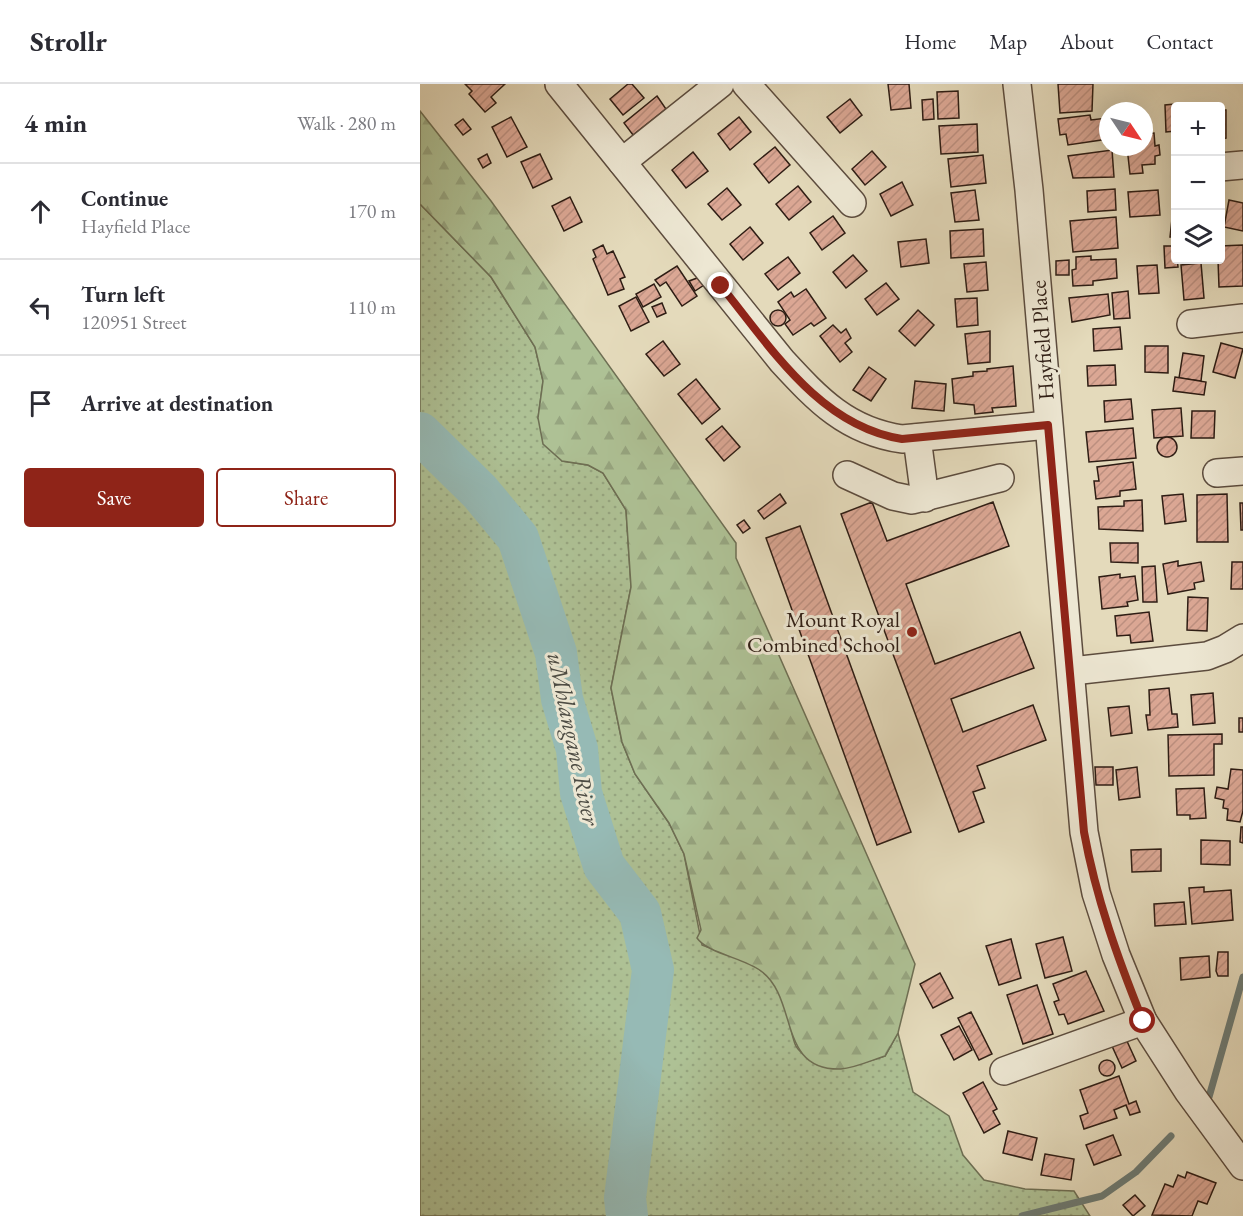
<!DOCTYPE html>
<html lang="en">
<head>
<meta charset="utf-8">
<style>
  :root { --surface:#fff; --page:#f2f2f3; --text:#2b2b33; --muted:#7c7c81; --line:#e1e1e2; --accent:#8f2418 }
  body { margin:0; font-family:"EB Garamond",serif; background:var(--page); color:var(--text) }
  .controls { position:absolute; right:18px; top:18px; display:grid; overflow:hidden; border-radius:6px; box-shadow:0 6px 24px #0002 }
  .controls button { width:54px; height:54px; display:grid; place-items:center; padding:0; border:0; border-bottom:2px solid var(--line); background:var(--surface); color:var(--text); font:30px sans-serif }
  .compass { position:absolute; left:679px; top:18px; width:54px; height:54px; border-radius:50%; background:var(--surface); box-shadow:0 6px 24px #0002; rotate:125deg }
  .stop { position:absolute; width:18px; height:18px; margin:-14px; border:4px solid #8f2418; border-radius:50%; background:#fff }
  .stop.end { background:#8f2418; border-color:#fff; box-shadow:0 2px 6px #0008 }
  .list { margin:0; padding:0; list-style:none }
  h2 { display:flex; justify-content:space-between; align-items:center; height:78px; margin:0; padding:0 24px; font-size:26px }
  h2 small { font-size:20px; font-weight:400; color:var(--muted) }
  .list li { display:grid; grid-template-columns:39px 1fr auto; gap:18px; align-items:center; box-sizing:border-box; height:96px; padding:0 24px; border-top:2px solid var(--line) }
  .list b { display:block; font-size:22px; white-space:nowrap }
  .list p { margin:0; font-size:20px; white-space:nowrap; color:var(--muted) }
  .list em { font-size:20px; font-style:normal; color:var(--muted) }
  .actions { display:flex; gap:12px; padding:18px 24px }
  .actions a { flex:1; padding:14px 0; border:2px solid var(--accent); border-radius:6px; text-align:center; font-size:21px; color:var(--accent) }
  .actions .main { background:var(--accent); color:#fff }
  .icon { flex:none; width:33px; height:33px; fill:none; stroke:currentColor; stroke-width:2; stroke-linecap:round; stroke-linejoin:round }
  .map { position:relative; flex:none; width:823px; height:1132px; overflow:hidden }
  header { display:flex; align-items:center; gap:36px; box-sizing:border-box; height:84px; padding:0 30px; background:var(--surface); border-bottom:2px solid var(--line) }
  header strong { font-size:28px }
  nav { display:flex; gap:33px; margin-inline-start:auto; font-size:21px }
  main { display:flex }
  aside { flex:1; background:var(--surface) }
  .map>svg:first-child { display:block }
  .grass { fill:url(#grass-dots); stroke:#6e6f54; stroke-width:1.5 }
  .forest { fill:url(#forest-firs); stroke:#6e6f54; stroke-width:1.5 }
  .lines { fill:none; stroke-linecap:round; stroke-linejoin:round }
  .stream { stroke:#6c7b75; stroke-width:7 }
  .river { stroke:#96bab5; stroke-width:42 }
  .building { fill:url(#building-hatch); stroke:#2e1d14; stroke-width:1.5 }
  .minor-casing { stroke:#5c4c3e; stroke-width:30 }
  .minor { stroke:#ede7d3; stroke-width:27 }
  .route { stroke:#8f2418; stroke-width:8 }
  .poi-dot { fill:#8f2418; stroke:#ede7d3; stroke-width:2 }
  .labels { text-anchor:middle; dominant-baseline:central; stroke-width:6; stroke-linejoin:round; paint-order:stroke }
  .street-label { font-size:22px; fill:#2e1d14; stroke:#ede7d3 }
  .poi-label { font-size:22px; fill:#2e1d14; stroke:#ede7d3; text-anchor:end }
  .water-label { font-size:24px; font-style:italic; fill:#4d4c44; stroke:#ede7d3 }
</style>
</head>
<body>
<header>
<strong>Strollr</strong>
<nav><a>Home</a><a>Map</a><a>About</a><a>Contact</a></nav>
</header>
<main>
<aside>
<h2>4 min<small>Walk · 280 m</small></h2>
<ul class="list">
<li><svg class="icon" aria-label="ahead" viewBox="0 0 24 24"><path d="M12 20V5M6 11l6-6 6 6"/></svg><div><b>Continue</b><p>Hayfield Place</p></div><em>170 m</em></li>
<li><svg class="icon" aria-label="left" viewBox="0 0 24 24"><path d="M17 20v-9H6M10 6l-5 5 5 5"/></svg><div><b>Turn left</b><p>120951 Street</p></div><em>110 m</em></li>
<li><svg class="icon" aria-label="arrive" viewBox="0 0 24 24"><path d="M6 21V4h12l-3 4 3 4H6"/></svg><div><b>Arrive at destination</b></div></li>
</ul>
<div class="actions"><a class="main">Save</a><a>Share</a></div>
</aside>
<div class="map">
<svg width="823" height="1132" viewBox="0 0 823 1132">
  <defs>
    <pattern id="grass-dots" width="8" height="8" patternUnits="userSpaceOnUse" patternTransform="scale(1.5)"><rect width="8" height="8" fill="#aec195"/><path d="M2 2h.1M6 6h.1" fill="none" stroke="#96a580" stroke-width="1.8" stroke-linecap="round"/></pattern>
    <pattern id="forest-firs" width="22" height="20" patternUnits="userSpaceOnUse" patternTransform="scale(1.5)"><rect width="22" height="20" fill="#aec195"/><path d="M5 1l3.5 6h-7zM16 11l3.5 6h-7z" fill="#96a580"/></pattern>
    <pattern id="building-hatch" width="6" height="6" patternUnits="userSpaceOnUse" patternTransform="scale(1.5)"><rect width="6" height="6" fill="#dba794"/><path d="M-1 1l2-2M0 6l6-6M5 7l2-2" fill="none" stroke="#bc8f7f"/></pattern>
  </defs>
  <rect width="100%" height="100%" fill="#e4dabb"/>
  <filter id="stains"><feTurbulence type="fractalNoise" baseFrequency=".00333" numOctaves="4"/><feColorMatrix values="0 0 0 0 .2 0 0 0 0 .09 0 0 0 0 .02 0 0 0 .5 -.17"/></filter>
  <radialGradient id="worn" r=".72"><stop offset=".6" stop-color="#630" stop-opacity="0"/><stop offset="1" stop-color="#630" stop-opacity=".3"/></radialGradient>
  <path class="grass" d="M 0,120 L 71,193 L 115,263 L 123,297 L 118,334 L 142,377 L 168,381 L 183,389 L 206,426 L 211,503 L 191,604 L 202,658 L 215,690 L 249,739 L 264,770 L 282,861 C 310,871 344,879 359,907 C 367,922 369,943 375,960 C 377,966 382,969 387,973 C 411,993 439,980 465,972 L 478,949 L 493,1008 L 529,1032 L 543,1071 L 564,1096 L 605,1105 L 654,1107 L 670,1132 L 0,1132 Z"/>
  <path class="forest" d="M 0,27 L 71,117 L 316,459 L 316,474 L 495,880 L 478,949 L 465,972 C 452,976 435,984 421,985 C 357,987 379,915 341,887 C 324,874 287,869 277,854 L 281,846 L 264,770 L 249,739 L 215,690 L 202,658 L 191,604 L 211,503 L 206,426 L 183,389 L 168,381 L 142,377 L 123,360 L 118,334 L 123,297 L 115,263 L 71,193 L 0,120 Z"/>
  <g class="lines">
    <g class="stream">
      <polyline points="789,1013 823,893"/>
      <polyline points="602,1132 682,1112 716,1088 751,1052"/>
    </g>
    <polyline class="river" points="0,349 60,408 98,454 136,569 142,615 157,665 161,709 184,782 220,829 233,886 205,1114 207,1132"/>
  </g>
  <g class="building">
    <polygon points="45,0 85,0 71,13 76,19 65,28 49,10 52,7"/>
    <polygon points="208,0 212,0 224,14 203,31 190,15"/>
    <polygon points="468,0 489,0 491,24 471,26"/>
    <polygon points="638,0 673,0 672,27 640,29"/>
    <polygon points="538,7 539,34 518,35 517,8"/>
    <polygon points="237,12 246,25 213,51 204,39"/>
    <polygon points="430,15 442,31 420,49 407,33"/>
    <polygon points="513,15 514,35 503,36 502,16"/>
    <polygon points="765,19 765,22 756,22 756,47 746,48 745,21"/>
    <polygon points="800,26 806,26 806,54 800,55"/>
    <polygon points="670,31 671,36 687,34 688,55 648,61 646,50 640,51 638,35"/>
    <polygon points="91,33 107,63 87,73 72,43"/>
    <polygon points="319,33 331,48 310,66 298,50"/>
    <polygon points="43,35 51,45 43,51 35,41"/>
    <polygon points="557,40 558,68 521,70 519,42"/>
    <polygon points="734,49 735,62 739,61 740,71 735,72 735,80 722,81 723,89 710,90 707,63 724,63 724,50"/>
    <polygon points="355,63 370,81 349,99 334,80"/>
    <polygon points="692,66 694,93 653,94 648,72"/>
    <polygon points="452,67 466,83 445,101 432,85"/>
    <polygon points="273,68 288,87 266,104 252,86"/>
    <polygon points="67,70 71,79 63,84 58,75"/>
    <polygon points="120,70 132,95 113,104 101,78"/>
    <polygon points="563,71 566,99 531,103 528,75"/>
    <polygon points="482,98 493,121 471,132 460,110"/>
    <polygon points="378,102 391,118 369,136 356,120"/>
    <polygon points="307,104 321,121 302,136 288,120"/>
    <polygon points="695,105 696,126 668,128 667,107"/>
    <polygon points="555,106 559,136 535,138 531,109"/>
    <polygon points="738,106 740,131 710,133 708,108"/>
    <polygon points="150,113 162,138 144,147 132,122"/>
    <polygon points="809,116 823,119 823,147 804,143"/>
    <polygon points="413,132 425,149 402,166 390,149"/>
    <polygon points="696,133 698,164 653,168 650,137"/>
    <polygon points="752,135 756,136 756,153 750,153"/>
    <polygon points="330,143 343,159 323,176 310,160"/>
    <polygon points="563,145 564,172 531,174 530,147"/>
    <polygon points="506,155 509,179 481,183 478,158"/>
    <polygon points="183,161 187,170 193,167 205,193 200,195 204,205 188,211 173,175 176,173 173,166"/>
    <polygon points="823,161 823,202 799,203 798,176 800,176 800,162"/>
    <polygon points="744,162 756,162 758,183 745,184"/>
    <polygon points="433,171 447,187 426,204 413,188"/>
    <polygon points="671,172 671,176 696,175 697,194 673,197 673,201 653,202 652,186 656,185 656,173"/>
    <polygon points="368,173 380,189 358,206 345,190"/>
    <polygon points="649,176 649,191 636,191 636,177"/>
    <polygon points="566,178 568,206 547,208 544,180"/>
    <polygon points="781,179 784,214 764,216 761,181"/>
    <polygon points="737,181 739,209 719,210 717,182"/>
    <polygon points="257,182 277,212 262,222 246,198 240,202 235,196"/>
    <polygon points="280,193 284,201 275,207 269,197"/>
    <polygon points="466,199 479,215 457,231 445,215"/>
    <polygon points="234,200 241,213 223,223 216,210"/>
    <polygon points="386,205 406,234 394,242 391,239 373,251 365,240 370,236 358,218 371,208 374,213"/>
    <polygon points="708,207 710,234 694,235 692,209"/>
    <polygon points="688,210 690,231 652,238 649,214"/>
    <polygon points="216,213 229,238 211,247 199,222"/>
    <polygon points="557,214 558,241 537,243 535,215"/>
    <polygon points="242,219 246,229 237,233 232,223"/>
    <circle cx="358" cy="234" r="8"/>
    <polygon points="498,226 514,241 495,262 479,247"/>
    <polygon points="413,241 421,249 426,245 431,254 425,259 432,268 420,278 400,252"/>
    <polygon points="700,243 702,265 674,267 673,245"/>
    <polygon points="570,247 570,278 548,280 545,250"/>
    <polygon points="243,257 260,280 244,292 226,270"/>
    <polygon points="801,259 823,265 815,294 793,288"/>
    <polygon points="725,262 748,262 748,289 725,288"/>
    <polygon points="763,269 784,272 781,297 759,294"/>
    <polygon points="695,281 696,301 668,302 667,282"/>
    <polygon points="593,282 596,322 572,324 573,328 555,330 554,321 534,319 532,295 553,292 553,288 567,287 567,285"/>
    <polygon points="449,283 466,295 451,317 433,306"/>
    <polygon points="755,293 786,298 784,311 753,307"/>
    <polygon points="276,295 300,325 282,340 258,310"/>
    <polygon points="495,297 526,300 524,327 492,324"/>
    <polygon points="711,315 713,335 685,338 684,317"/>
    <polygon points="761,324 763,352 734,354 732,326"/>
    <polygon points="772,327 795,327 794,354 771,354"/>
    <polygon points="302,342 320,363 304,377 286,355"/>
    <polygon points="713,344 716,374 669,378 666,348"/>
    <circle cx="747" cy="363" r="10"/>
    <polygon points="713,378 716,405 700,407 700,412 676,415 674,397 679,397 677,383"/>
    <polygon points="360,410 366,419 344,435 338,427"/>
    <polygon points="763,410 766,437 745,440 742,412"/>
    <polygon points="807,410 808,458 777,458 777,411"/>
    <polygon points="722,416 723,447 679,445 678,423 704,422 704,417"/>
    <polygon points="452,418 467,457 573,418 589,462 486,500 515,580 600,548 614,584 531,615 543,648 613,621 626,656 557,682 565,704 553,708 564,738 539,748 421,430"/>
    <polygon points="820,419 823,419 823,446 821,446"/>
    <polygon points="324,436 330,444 323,449 317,441"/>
    <polygon points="380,442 491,748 457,761 346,454"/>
    <polygon points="690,459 718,459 718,479 691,478"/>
    <polygon points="758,477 758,482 781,478 784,497 774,499 775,505 748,510 743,480"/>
    <polygon points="812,478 823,478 823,505 811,505"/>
    <polygon points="735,482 737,518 723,518 722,483"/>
    <polygon points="700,490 700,494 715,492 718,516 707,518 708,522 682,525 679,493"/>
    <polygon points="768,513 788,514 787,547 767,546"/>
    <polygon points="729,528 733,557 711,559 710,551 697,552 695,532"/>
    <polygon points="749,604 752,630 757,630 758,643 728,646 726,631 730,631 729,606"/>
    <polygon points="793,609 795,639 773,641 771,611"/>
    <polygon points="709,622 712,649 691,652 688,624"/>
    <rect x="819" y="634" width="4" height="14"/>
    <polygon points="802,650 802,660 794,660 794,691 749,692 748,651"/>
    <polygon points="675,683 693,683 693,701 676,701"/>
    <polygon points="717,683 720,713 699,716 696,686"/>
    <polygon points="811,685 823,686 823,727 820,738 807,736 808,725 803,724 804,716 795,714 797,703 808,705"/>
    <polygon points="784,704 786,734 770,735 770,731 757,731 756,705"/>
    <polygon points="821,743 823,743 823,759 820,758"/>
    <polygon points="781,756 810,757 810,781 781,780"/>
    <polygon points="741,765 741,787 712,788 711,766"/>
    <polygon points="784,803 784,808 811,806 813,836 772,840 769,804"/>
    <polygon points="764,818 766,840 735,842 734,820"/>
    <polygon points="643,853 652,887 625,894 616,860"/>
    <polygon points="591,855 601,894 579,901 566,862"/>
    <polygon points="798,868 808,868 808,892 798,892 796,887"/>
    <polygon points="789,872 790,893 761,896 760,874"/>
    <polygon points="666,887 684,927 648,940 644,930 639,931 634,918 639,916 633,900"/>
    <polygon points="520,889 533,914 513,924 500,900"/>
    <polygon points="617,901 633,950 603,960 587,911"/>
    <polygon points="551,928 572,970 559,976 538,934"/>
    <polygon points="539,942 552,966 534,976 521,951"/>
    <polygon points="706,955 716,977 702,984 692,962"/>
    <circle cx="687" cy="984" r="8"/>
    <polygon points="699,992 709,1020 716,1017 720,1028 710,1031 706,1021 694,1026 697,1034 664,1045 660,1032 668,1029 660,1006"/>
    <polygon points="563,998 577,1025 573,1027 580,1040 564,1049 543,1009"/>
    <polygon points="588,1047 617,1054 612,1076 583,1069"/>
    <polygon points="693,1051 701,1071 674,1081 666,1061"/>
    <polygon points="625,1070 654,1075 651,1096 621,1091"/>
    <polygon points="767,1088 796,1099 787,1120 778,1117 772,1132 732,1131 745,1100 753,1103 758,1091 765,1094"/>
    <polygon points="715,1111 725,1122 713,1132 703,1121"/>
  </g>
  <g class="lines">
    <defs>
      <g id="minor">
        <path d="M 139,0 L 362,277 C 398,316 427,347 482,355 L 628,341"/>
        <polyline points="326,0 432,119"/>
        <polyline points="597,0 609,106 664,748 676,809 696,871 723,937 768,1007 823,1082"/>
        <polyline points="202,78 300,0"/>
        <polyline points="800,83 823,81"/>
        <polyline points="771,240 823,234"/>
        <polyline points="497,354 505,414"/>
        <polyline points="797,389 823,387"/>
        <polyline points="427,391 473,412 492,416 580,394"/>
        <polyline points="652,587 787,572 805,565 823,554"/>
        <polyline points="584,987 723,937"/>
      </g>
    </defs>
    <use href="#minor" class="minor-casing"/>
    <use href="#minor" class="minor"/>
  </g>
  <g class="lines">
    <path class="route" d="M 301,202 C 350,262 399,342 482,355 L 628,341 L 664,748 C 676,814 698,875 723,937"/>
  </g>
  <circle class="poi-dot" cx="492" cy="548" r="6"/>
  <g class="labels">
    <g class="street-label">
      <text transform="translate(622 256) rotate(-94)">Hayfield Place</text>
    </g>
    <g class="poi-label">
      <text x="480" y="535">Mount Royal<tspan x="480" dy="25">Combined School</tspan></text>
    </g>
    <g class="water-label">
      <text transform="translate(154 655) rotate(78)">uMhlangane River</text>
    </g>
  </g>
  <rect width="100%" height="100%" filter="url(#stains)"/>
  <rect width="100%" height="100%" fill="url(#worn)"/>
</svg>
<div class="controls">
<button>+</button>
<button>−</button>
<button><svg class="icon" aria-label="layers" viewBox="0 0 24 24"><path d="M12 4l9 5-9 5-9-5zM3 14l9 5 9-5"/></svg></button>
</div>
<svg class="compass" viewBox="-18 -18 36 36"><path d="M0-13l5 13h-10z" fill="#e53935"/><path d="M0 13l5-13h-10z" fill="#7c7c81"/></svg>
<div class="stop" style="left:723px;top:937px"></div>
<div class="stop end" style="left:301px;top:202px"></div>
</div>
</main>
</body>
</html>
